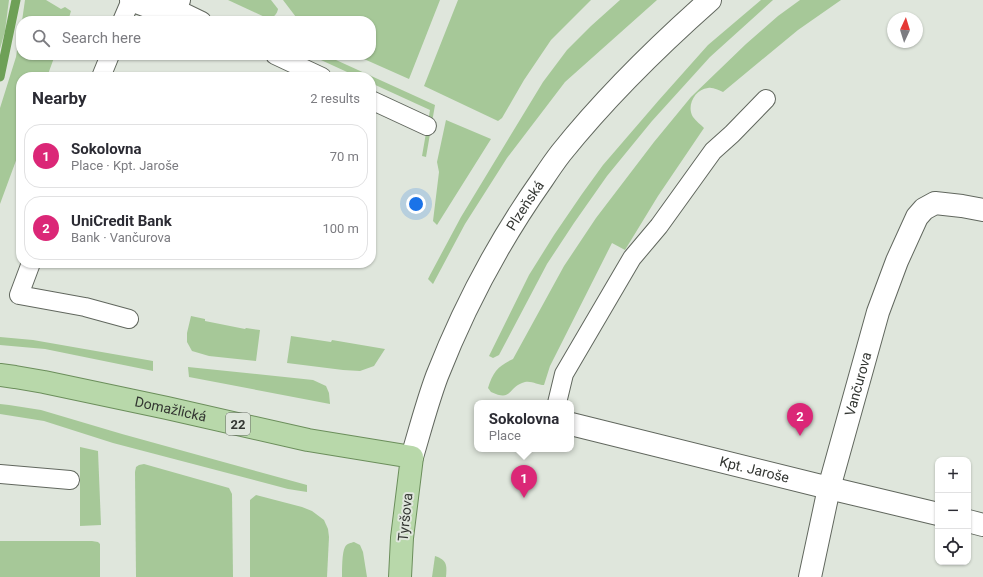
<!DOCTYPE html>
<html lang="en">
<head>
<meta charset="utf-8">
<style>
  :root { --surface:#fff; --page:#f7f7f7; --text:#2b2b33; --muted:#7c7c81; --line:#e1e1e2; --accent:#db2777 }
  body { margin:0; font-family:Roboto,sans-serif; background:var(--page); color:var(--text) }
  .controls { position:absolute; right:12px; bottom:12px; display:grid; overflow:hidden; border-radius:8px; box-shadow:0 1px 3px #0004 }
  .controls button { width:36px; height:36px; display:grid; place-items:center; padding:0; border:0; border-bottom:1px solid var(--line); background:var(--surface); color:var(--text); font:20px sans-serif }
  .compass { position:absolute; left:887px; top:12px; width:36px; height:36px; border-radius:50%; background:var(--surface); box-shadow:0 1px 3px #0004; rotate:4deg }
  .you { position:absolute; left:416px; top:204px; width:14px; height:14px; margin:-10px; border:3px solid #fff; border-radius:50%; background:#1a73e8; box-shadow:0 0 0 6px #1a73e833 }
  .badge { display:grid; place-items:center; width:26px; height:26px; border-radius:50%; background:var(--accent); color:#fff; font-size:13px; font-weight:700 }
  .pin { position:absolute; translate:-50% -33px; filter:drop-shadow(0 1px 2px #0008) }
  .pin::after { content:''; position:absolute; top:21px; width:14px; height:12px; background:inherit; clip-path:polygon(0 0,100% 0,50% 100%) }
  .popup { position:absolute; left:474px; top:400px; width:100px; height:52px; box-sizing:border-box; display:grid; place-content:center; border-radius:8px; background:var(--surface); filter:drop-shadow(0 1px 3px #0005); font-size:13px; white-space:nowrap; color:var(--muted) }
  .popup b { font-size:15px; color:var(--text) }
  .popup::after { content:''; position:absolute; left:50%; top:100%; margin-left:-8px; border:8px solid transparent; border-top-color:var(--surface) }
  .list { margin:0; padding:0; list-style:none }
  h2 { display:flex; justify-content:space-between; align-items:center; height:52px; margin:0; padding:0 16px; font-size:17px }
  h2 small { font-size:13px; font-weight:400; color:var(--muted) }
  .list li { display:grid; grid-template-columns:26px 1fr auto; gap:12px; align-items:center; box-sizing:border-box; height:64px; margin:0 8px 8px; padding:0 8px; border:1px solid var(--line); border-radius:16px }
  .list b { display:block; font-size:15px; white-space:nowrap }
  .list p { margin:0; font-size:13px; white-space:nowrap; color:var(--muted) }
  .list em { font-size:13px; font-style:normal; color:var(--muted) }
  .icon { flex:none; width:22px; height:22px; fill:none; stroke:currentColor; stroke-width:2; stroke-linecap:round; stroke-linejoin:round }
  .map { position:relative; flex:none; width:983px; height:577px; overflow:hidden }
  .search { position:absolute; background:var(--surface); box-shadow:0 1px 3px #0004; left:16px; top:16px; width:360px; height:44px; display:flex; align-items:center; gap:10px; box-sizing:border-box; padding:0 14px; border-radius:16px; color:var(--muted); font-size:15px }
  .panel { position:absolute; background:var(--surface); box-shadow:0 1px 3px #0004; left:16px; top:72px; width:360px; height:196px; border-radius:16px }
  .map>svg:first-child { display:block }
  .green { fill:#a6c898 }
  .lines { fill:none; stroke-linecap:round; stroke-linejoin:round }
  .stream { stroke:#6ea057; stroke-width:9 }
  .lane-casing { stroke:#61675e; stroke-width:20 }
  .street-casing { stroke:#61675e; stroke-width:24 }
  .secondary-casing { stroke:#61675e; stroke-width:24 }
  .primary-casing { stroke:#6b8e5b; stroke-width:24 }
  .lane { stroke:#fff; stroke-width:18 }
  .street { stroke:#fff; stroke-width:22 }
  .secondary { stroke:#fff; stroke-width:22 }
  .primary { stroke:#b8d8aa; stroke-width:22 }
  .labels { text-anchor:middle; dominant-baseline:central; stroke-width:4; stroke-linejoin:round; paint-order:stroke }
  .shield { fill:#dfe6dc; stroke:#676b65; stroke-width:1 }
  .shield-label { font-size:13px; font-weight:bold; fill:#333632 }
  .street-label { font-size:14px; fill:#333632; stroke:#dfe6dc }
</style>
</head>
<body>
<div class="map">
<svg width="983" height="577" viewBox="0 0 983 577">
  <rect width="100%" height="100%" fill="#dfe6dc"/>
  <g class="green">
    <polygon points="0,0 9,0 5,31 0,49"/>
    <polygon points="25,0 46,0 61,9 65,7 71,11 68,21 22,21"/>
    <path d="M 228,0 L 271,0 L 278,9 C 277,14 274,17 269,19 Z"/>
    <polygon points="283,0 440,0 409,79 355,55 371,55 371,21 299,21"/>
    <polygon points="458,0 591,0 551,40 524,80 502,118 498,121 424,86"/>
    <polygon points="620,0 657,0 565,82 507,158 465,224 433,284 428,279 430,275 461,217 543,82 567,50 591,26"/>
    <polygon points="761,0 773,0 710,57 652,121 607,176 574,223 547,264 499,355 493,358 489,356 529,275 554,235 582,194 603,165 659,100 708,45"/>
    <path d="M 800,0 L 841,0 L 798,30 L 723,92 C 718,90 713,87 708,88 C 695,89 686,106 693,117 C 696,121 701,125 704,128 L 658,196 L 625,250 L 612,243 L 550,366 L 544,385 C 537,385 530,379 522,383 C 508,388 512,402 491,392 L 488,388 C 493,372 498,366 513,359 L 564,266 L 596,218 L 654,142 L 691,97 L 746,44 L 778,16 Z"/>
    <polygon points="21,25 21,55 55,55 47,77 21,77 21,147 0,204 0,108 16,57"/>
    <polygon points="310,55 325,55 435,105 426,157 422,156 430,110 371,83 371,77 358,77"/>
    <polygon points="446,120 491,139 437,225 433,221 439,172 437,162"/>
    <polygon points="191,316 205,319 205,321 245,329 246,328 260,330 256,361 209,356 192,351 187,342 187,333"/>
    <polygon points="291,336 331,342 332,340 385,349 374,366 360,371 343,370 287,363"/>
    <polygon points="0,337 33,340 153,361 153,371 45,349 0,345"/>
    <polygon points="188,367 313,380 326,386 329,393 330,404 189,377"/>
    <polygon points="0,404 9,405 41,410 122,434 307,485 307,492 288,489 113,443 44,421 0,414"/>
    <polygon points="80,447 98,451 101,525 80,526"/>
    <polygon points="144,464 229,488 232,494 233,577 136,577 135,472 136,467 139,465"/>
    <polygon points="256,495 302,507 312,511 324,520 328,529 329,537 327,577 250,577 250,500"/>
    <polygon points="0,541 92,541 98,542 100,544 100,577 0,577"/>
    <path d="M 354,542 L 360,545 L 363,552 L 367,577 L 342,577 C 342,570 342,552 345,547 C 347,543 351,543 354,542 Z"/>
    <path d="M 435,556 C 447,560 447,565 446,577 L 432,577 Z"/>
  </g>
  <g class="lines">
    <polyline class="stream" points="0,77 16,0"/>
    <defs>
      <g id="lane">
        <polyline points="175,8 202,21"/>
        <polyline points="122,21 131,0"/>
        <polyline points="275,55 322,77"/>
        <polyline points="101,77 110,55"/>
        <polyline points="371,100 427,126"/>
        <polyline points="31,263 19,295 85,307 129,319"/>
        <polyline points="557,403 564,374 632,258 659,226 713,151 732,134 766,99"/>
        <polyline points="0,474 70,480"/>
      </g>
      <g id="street">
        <polyline points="131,0 155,9 175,8 179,0"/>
        <path id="s1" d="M 571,424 L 829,488 L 938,514"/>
        <polyline points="968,521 983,525"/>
        <path id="s2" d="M 810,577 L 829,488 L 878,312 L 897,261 L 917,217 L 924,209 L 935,203 L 962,206 L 983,210"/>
      </g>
      <g id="secondary">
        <path id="s3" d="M 412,457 C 420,430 427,403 437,376 C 464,307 499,241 542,180 C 548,171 554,162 561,153 C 605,98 657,47 710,0"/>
      </g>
      <g id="primary">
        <path id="s4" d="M 0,375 L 15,377 L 44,382 L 167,408 L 308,440 L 412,457 L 402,538 L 400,577"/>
      </g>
    </defs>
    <use href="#lane" class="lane-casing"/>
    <use href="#street" class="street-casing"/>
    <use href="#secondary" class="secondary-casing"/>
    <use href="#primary" class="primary-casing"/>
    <use href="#lane" class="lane"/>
    <use href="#street" class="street"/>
    <use href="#secondary" class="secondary"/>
    <use href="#primary" class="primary"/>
  </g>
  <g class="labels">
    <rect class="shield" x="226" y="413" width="24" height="22" rx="3"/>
    <g class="shield-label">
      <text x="238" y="424">22</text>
    </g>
    <g class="street-label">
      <text stroke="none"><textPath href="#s3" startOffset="277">Plzeňská</textPath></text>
      <text stroke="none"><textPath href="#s2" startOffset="199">Vančurova</textPath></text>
      <text stroke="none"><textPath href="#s4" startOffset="174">Domažlická</textPath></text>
      <text stroke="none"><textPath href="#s1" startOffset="189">Kpt. Jaroše</textPath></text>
      <text transform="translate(405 517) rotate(-84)">Tyršova</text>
    </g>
  </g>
</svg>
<div class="controls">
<button>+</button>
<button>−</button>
<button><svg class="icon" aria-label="locate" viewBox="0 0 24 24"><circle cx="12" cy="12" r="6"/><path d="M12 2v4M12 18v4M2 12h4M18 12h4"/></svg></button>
</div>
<svg class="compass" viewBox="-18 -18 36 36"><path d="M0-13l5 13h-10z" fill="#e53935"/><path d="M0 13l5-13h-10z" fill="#7c7c81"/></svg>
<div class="you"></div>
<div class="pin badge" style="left:524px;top:498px">1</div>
<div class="popup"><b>Sokolovna</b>Place</div>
<div class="pin badge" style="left:800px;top:436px">2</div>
<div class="search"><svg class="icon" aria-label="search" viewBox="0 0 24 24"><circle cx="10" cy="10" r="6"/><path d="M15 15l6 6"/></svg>Search here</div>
<section class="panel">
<h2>Nearby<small>2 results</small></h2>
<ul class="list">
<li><span class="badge">1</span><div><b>Sokolovna</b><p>Place · Kpt. Jaroše</p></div><em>70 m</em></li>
<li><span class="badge">2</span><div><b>UniCredit Bank</b><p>Bank · Vančurova</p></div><em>100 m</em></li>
</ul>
</section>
</div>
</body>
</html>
